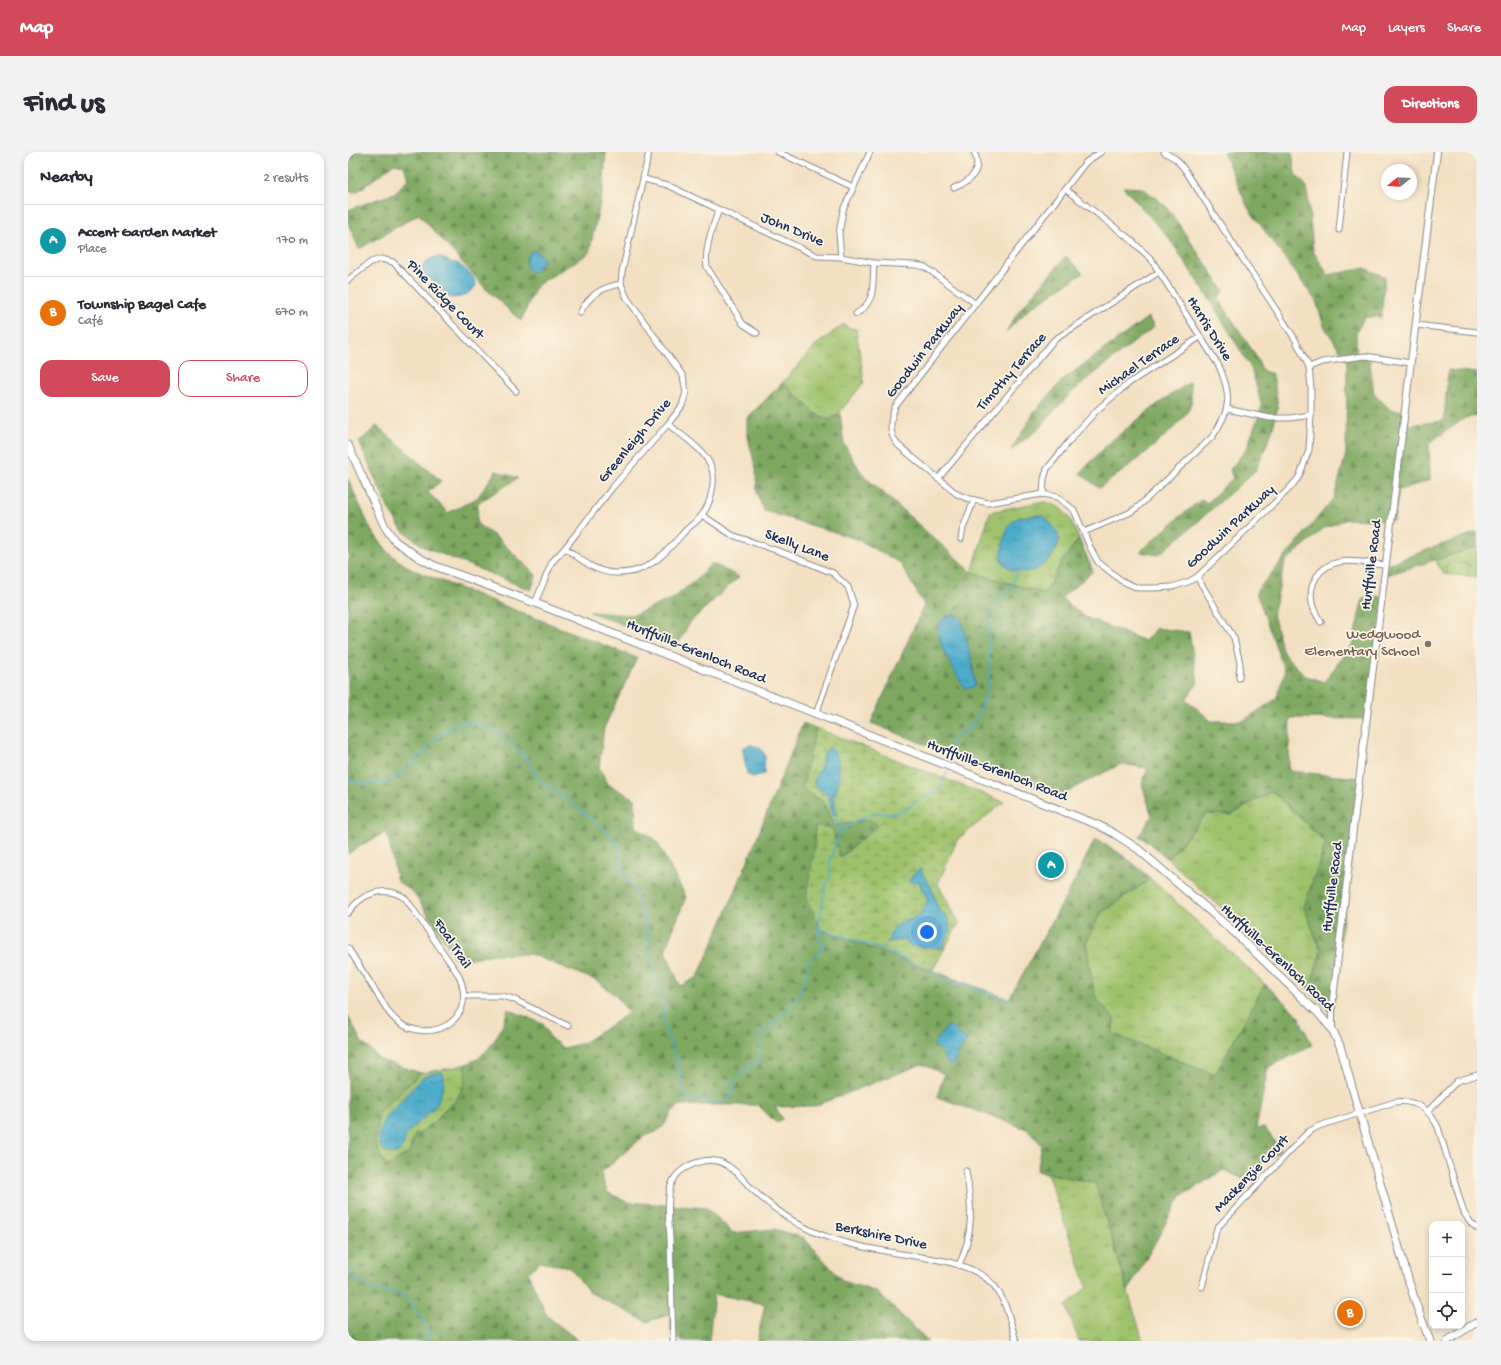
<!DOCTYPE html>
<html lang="en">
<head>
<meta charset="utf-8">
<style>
  :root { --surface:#fff; --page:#f2f2f3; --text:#2b2b33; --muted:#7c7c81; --line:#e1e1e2; --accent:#d1495b }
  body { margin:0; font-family:"Gochi Hand",sans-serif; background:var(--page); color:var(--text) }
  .controls { position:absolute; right:12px; bottom:12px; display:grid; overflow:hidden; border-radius:8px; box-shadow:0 2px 6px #0003 }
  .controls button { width:36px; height:36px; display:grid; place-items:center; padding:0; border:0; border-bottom:1px solid var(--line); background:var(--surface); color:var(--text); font:20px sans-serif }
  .compass { position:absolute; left:1033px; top:12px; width:36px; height:36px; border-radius:50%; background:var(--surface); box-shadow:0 2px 6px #0003; rotate:252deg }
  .you { position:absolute; left:579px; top:780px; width:14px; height:14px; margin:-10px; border:3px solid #fff; border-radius:50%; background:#1a73e8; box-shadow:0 0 0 6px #1a73e833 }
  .badge { display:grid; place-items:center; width:26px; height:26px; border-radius:50%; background:var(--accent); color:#fff; font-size:13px; font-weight:700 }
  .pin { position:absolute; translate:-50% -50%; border:2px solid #fff; box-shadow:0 1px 4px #0006 }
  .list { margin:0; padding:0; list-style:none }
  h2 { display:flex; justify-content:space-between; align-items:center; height:52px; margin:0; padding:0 16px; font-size:17px }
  h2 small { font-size:13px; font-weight:400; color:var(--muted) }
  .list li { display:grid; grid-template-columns:26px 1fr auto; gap:12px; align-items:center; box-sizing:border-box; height:72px; padding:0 16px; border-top:1px solid var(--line) }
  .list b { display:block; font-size:15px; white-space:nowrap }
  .list p { margin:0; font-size:13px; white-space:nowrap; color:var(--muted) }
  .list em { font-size:13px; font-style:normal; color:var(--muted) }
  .actions { display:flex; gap:8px; padding:12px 16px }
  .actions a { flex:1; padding:9px 0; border:1px solid var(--accent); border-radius:12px; text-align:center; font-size:14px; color:var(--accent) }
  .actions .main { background:var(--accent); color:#fff }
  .icon { flex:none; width:22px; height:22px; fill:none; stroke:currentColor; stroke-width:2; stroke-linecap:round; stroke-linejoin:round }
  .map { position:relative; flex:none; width:1129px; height:1189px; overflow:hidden; border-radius:12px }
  header { display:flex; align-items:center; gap:24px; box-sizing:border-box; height:56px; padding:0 20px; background:var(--accent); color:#fff }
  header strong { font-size:19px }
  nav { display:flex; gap:22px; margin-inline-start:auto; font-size:14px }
  .intro { display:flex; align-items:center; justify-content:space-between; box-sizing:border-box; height:96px; padding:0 24px }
  h1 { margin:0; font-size:28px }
  .button { padding:10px 18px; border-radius:12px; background:var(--accent); color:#fff; font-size:14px; font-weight:700 }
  main { display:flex; gap:24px; padding:0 24px }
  aside { flex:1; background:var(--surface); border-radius:12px; box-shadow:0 2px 6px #0003 }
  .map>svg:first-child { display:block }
  .grass { fill:url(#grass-tufts); stroke:#5c7865 }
  .forest { fill:url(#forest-firs); stroke:#4c6c5f }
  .wetland { fill:url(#wetland-marsh); stroke:#5c7865 }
  .pitch { fill:#9ec26c; stroke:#5c7865 }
  .water { fill:url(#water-ripples); stroke:#346d94 }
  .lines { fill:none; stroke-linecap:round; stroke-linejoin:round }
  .stream { stroke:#4cabcb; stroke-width:1.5 }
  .minor-casing { stroke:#878890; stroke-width:7 }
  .tertiary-casing { stroke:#878890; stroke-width:8 }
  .secondary-casing { stroke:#878890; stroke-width:9 }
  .minor { stroke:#fff; stroke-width:5 }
  .tertiary { stroke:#fff; stroke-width:6 }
  .secondary { stroke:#fff; stroke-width:7 }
  .education-dot { fill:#8d6e63; stroke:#fcf5e5; stroke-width:1.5 }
  .labels { text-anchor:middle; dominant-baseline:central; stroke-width:3.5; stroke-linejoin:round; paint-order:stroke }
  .street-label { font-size:15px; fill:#1b2f5e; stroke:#fcf5e5 }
  .education-label { font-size:15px; fill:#785e54; stroke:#fcf5e5; text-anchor:end }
</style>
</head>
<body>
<header>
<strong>Map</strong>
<nav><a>Map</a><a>Layers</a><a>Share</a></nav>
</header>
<div class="intro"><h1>Find us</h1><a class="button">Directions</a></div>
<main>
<aside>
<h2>Nearby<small>2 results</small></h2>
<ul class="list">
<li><span class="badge" style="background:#0f9aa8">A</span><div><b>Accent Garden Market</b><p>Place</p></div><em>170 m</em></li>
<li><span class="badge" style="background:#e8710a">B</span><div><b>Township Bagel Cafe</b><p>Café</p></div><em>670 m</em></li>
</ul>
<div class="actions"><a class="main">Save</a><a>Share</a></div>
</aside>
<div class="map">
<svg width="1129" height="1189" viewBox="0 0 1129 1189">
  <defs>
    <pattern id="grass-tufts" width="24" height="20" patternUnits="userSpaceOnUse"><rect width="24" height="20" fill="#9ec26c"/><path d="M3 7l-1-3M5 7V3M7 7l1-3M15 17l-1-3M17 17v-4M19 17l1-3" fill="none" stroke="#809e5c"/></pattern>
    <pattern id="forest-firs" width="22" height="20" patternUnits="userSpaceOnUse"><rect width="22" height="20" fill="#7ea860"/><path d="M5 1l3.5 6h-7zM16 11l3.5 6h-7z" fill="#668952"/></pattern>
    <pattern id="wetland-marsh" width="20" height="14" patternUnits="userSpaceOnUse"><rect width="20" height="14" fill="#9ec26c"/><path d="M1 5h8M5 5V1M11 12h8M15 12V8" fill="none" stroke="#809e5c"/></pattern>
    <pattern id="water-ripples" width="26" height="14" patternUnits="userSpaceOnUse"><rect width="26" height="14" fill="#4cabcb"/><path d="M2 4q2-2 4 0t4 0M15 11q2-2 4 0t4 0" fill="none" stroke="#3e8ca8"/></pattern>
  </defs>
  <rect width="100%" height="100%" fill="#fcf5e5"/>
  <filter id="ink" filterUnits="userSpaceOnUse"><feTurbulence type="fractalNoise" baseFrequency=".025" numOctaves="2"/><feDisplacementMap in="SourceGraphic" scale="8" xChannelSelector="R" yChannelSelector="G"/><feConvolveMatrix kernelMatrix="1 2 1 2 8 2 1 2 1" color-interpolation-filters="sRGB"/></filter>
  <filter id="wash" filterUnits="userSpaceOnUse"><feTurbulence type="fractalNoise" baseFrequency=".012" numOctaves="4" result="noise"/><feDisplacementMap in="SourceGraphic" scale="16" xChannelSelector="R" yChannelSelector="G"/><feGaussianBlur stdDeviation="0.9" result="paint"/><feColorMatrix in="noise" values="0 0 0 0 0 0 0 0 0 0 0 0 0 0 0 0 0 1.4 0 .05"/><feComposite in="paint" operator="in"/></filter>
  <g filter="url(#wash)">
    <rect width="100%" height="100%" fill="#f3e0c2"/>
    <g class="grass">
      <polygon points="496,172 501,176 508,177 516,230 492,260 482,268 468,262 435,230 468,193"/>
      <path d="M 698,350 C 719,356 723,368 731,387 L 713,411 L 697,442 L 624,420 L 642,360 L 687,351 Z"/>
      <polygon points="1129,395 1129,425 1095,422 1087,408"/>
      <polygon points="924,639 978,691 956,755 973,798 964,830 959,835 820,707 858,662 883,663"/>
      <polygon points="803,727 917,832 867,923 765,882 766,867 747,845 738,791 753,761"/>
      <polygon points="118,912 117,931 108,949 95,959 87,970 80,974 63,991 62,1000 41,1014 37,1013 27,992 31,959 73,921 104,916"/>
      <polygon points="699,1021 747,1031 795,1189 731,1189 718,1154 739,1135"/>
    </g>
    <g class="forest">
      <polygon points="0,0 258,0 255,38 241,101 188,134 173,169 137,136 71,62 11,97 0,71 0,58 47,41 60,27 56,14 46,12 9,40 0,39"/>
      <polygon points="875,0 944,0 947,22 959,35 965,99 980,123 1017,116 1037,125 1033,165 1017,165 1008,180 1009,205 1021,205 1026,242 1043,258 1060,259 1059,273 1096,269 1100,218 1129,221 1129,264 1117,266 1081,291 1082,328 1051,338 1046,369 999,367 976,376 937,410 925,462 935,501 958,524 976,530 1004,493 1015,446 1036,444 1019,567 942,566 941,619 1012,626 984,862 959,835 964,830 973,798 956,755 978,691 924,639 883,663 858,662 820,707 804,693 791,684 804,664 794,632 800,616 773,612 710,644 523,571 576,453 552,411 509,387 416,359 409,342 408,317 399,282 399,266 435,230 468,262 482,268 492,260 496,292 515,323 624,420 697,442 713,411 731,387 745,419 713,446 737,465 797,489 808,476 841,480 850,531 838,547 863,569 895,569 928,547 937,520 908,440 986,346 998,302 999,209 976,174 968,149 900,56"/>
      <polygon points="775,35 795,36 819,55 876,139 870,146 906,201 915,219 925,222 930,254 924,280 908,318 838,380 810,403 792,400 829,367 854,347 859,351 885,326 882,318 899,296 914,254 903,216 863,150 821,86"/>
      <polygon points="718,104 735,121 682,156 658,180 671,159"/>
      <polygon points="800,165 806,175 772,201 724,240 688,279 663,298 687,259 716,227"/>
      <path d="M 842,230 C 842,237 844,245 843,252 C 840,271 769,324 751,336 L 732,321 L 763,289 L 811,251 Z"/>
      <polygon points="29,274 93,329 80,340 100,361 129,346 148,319 170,326 130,351 129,372 148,385 188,423 183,438 76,395 54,378 41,358 11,290"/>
      <path d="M 0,327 L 23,378 L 42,402 L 63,417 L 289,506 L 256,576 L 251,616 L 261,633 L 287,647 L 288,675 L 308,688 L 338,745 L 317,798 L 332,834 L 350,825 L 392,728 L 455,571 L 468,576 L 454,637 L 476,650 L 486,674 L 521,667 L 530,673 L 491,706 L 467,674 L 466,698 L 472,777 L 661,847 L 726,730 L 747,687 C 768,697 786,711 803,727 L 753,761 L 738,791 L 747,845 L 766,867 L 765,882 L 867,923 L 917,832 L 953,866 L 952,868 L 964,893 L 920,916 L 908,977 L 916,975 L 933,998 L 895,1027 L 876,1018 L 833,1044 L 780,1139 L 747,1031 L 689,1019 L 694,993 L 679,977 L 589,945 L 596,922 L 574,912 L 467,954 L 427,955 L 435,967 L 428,971 L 410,953 L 332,953 L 324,960 L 315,975 L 306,981 L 296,984 L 253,1021 L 259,1040 L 279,1050 L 359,1056 L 385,1081 L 426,1077 L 456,1086 L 495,1129 L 529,1140 L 580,1189 L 409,1189 L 417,1152 L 366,1142 L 361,1189 L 332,1189 L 323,1179 L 323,1162 L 299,1170 L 241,1140 L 222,1115 L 192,1110 L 180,1121 L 199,1164 L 231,1189 L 0,1189 L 0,864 L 13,889 L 33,908 L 73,921 L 31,959 L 27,992 L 37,1013 L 41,1014 L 62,1000 L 67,982 L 73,981 L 80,974 L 87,970 L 95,959 L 108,949 L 117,931 L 118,912 C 142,904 153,879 160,857 L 195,872 L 203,887 L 216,896 L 235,891 L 281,861 L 267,843 L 247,828 L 182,802 L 145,802 L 108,809 L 93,782 L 65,740 L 49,729 L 39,680 L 11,694 L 0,702 Z"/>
      <polygon points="1129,380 1129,395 1039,423 1040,412"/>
      <polygon points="364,411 391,425 342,470 329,494 242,460 285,463 324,447 350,426"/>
    </g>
    <polygon class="wetland" points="468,576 656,650 609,688 590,732 611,771 584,819 472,777 458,746 466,698 467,674 484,676 492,706 530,673 521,667 486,674 476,650 454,637"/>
    <polygon class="pitch" points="1100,410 1121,412 1120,424 1098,422"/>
    <g class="water">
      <path d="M 185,98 L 190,100 L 196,107 L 195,110 L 191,112 L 188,119 C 180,122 178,114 178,107 Z"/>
      <path d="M 91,104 L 104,111 L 109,111 C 117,117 126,123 128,133 C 124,141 108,150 99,144 C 94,140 90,135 86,130 C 82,127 74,122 74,116 C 74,110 86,105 91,104 Z"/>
      <path d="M 694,363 C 700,368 706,374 710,382 C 715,395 698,414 686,418 C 681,420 673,420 668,419 C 661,418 657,413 653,408 C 654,397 657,372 668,367 C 673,364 687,364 694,363 Z"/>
      <path d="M 603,463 L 607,463 L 613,467 L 624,509 L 627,533 L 625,535 L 617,537 C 610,524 585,487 591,473 C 593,468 598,465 603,463 Z"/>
      <polygon points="403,593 411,595 417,603 416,622 404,625 399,622 395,599 395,595"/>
      <path d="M 481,595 C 485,598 489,603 490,608 C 492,616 491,640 485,645 L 489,662 L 485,662 L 480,643 L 478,640 L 469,637 L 466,630 L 467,625 L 474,613 L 474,606 Z"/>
      <path d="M 571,717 L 573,717 L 575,723 L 583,734 L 590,756 L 601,768 L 602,779 L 594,796 C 588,797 583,795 578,795 C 570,795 562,796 557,788 L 545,789 L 539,791 C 543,783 542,779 550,772 C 554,769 558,770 562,768 C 570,765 580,756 579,747 C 578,742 573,736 571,730 L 568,729 L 561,730 L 560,729 Z"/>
      <polygon points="601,873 618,887 618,889 611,899 606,912 600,912 594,900 585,892"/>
      <path d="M 94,920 C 100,929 91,949 85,957 C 77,966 66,972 59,982 C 55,987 58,994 52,998 C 49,1001 45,1002 41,1001 C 24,996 32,972 40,962 C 42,959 44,958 47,956 C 52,950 58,944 63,938 C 67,934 71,928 76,925 C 81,922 88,921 94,920 Z"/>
    </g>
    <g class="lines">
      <g class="stream">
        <polyline points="602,611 604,589 608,583 622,576 631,561 641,533 641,463 653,444 662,437 670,419"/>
        <path d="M 0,628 L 18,632 L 41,630 L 61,615 L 92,583 L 106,574 L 117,570 L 124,571 L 141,576 L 166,591 L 180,610 L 190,626 L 255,676 L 268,690 L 271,695 L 273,712 L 278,726 L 285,737 L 298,772 L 308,833 L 318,858 L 314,865 L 315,869 C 319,886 329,902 332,919 C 333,927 334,940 340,946 C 344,949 358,948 364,950 C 373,951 385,948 385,938 C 385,934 385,932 386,929 L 398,918 L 401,913 L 411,908 L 413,899 L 411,883 L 423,874 L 425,870 L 430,868 L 433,861 L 439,857 L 451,842 L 458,824 L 460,809 L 470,802 L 475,795 L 471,782 L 471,770 L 478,732 L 482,726 L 482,709 L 491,681 L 504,671 L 524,661 L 549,661 L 560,656 L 571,647 L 589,640 L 593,635 L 599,620"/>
        <polyline points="486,661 489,671 494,678"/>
        <polyline points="470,776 522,793 586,819 604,830 645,842 661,849"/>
        <polyline points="0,1121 24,1138 50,1141 59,1146 78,1173 81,1189"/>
      </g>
    </g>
  </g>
  <g filter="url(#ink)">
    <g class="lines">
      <defs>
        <g id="minor">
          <polyline points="430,0 505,35"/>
          <path d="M 753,0 L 738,10 L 547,255 C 542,269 540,281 550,293 L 609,342 L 618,346 L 640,351 L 695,342 L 709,345 L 726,358 L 743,397 L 750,410 L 774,429 L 790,436 L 806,436 L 824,435 L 840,430 L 849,425 L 941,337 L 951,325 L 961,298 L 963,263 L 963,237 L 961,215 L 947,187 L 837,18 L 828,7 L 816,0"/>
          <polyline points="296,27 319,33 469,104 493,105 526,111 568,113 577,115 628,152"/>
          <path d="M 606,36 C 622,29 635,19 626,0"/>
          <path d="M 717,37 L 782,87 L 803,107 L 871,214 C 884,244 883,258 864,285 L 790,355 L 781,361 L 736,380"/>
          <path d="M 371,58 C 364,75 356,97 359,115 L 395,172 L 409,181"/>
          <polyline points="991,78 999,0"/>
          <polyline points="493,105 491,82 495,58 522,0"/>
          <polyline points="0,128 23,110 33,107 45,110 168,239"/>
          <path d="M 232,161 C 241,143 254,135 273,132"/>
          <path d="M 508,162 C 529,149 524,133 526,111"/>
          <polyline points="1068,173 1129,180"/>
          <polyline points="961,215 974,210 1017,204 1063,211"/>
          <polyline points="879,257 922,266 942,266 963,263"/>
          <polyline points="590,327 706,188 811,120"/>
          <polyline points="695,342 696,327 699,317 723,287 749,258 781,231 852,185"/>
          <polyline points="354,363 384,383 439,402 485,421 500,435 506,453 468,562"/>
          <polyline points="613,387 615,376 626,348"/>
          <path d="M 217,396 C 233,407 247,421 268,421 C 277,421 287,420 295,416 C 313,408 325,392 338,378 C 343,373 350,369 354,363 C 362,353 368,330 364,317 C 357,297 335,285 320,272"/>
          <polyline points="849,425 886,486 892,511 891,526"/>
          <polyline points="187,451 204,410 217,396 264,336 320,272 334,254 338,240 335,224 279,146 273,132 274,120 301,0"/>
          <path d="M 973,470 C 969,464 965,458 964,451 C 960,432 971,414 991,410 C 1006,407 1023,412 1037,413"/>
          <path d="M 0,761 C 13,741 38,732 58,747 L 110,822 C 135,874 70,897 42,862 L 0,796"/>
          <polyline points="116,844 154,844 165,847 220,874"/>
          <polyline points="1080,959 1109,929 1129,923"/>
          <path d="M 611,1113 C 626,1081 624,1053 618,1019"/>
          <path d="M 854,1135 L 869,1076 L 960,980 L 971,974 L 1047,950 C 1068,947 1081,957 1090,975 L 1116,1061 L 1123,1071 L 1129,1076"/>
          <path d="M 325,1189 C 324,1155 323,1120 322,1086 C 321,1072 318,1043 324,1031 C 328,1020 340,1013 351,1010 C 361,1007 371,1008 380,1014 C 390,1020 396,1029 404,1037 C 421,1053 442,1069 464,1079 C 505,1097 552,1101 597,1109 C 651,1123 654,1139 668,1189"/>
        </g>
        <polyline id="tertiary" points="984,877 984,855 1006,669 1089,0"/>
        <g id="secondary">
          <polyline points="0,293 37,375 47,389 70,405 87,414 187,451 750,673 767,682 790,697 886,780 970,861 984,877 992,894 1061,1130 1069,1155 1082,1189"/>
          <polyline points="1099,1189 1129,1170"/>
        </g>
      </defs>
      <use href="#minor" class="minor-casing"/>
      <use href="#tertiary" class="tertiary-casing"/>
      <use href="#secondary" class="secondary-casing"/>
      <use href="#minor" class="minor"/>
      <use href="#tertiary" class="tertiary"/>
      <use href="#secondary" class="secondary"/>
    </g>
  </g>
  <circle class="education-dot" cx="1080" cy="492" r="4"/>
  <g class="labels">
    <g class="street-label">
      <text transform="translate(444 78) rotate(23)">John Drive</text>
      <text transform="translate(97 148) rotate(46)">Pine Ridge Court</text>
      <text transform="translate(861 177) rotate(58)">Harris Drive</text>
      <text transform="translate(577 199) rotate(-52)">Goodwin Parkway</text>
      <text transform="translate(791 213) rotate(-35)">Michael Terrace</text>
      <text transform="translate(664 220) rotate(-49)">Timothy Terrace</text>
      <text transform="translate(287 289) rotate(-50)">Greenleigh Drive</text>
      <text transform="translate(883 375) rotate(-43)">Goodwin Parkway</text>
      <text transform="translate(449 394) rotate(21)">Skelly Lane</text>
      <text transform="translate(1024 413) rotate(-83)">Hurffville Road</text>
      <text transform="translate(348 500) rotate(22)">Hurffville-Grenloch Road</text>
      <text transform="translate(649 619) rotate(21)">Hurffville-Grenloch Road</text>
      <text transform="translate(985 735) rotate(-83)">Hurffville Road</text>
      <text transform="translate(104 792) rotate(57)">Foal Trail</text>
      <text transform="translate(929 806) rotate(43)">Hurffville-Grenloch Road</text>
      <text transform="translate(904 1022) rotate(-46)">Mackenzie Court</text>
      <text transform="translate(533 1084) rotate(12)">Berkshire Drive</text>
    </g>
    <g class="education-label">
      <text x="1072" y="483">Wedgwood<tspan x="1072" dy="17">Elementary School</tspan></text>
    </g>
  </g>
</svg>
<div class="controls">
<button>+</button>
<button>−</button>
<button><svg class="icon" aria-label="locate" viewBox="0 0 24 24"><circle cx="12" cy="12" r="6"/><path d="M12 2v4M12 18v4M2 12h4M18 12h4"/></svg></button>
</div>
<svg class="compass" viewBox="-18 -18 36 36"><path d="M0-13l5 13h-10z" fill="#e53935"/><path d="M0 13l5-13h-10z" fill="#7c7c81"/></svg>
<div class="you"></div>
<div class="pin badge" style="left:703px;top:713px;background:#0f9aa8">A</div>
<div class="pin badge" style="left:1002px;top:1161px;background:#e8710a">B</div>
</div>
</main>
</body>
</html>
